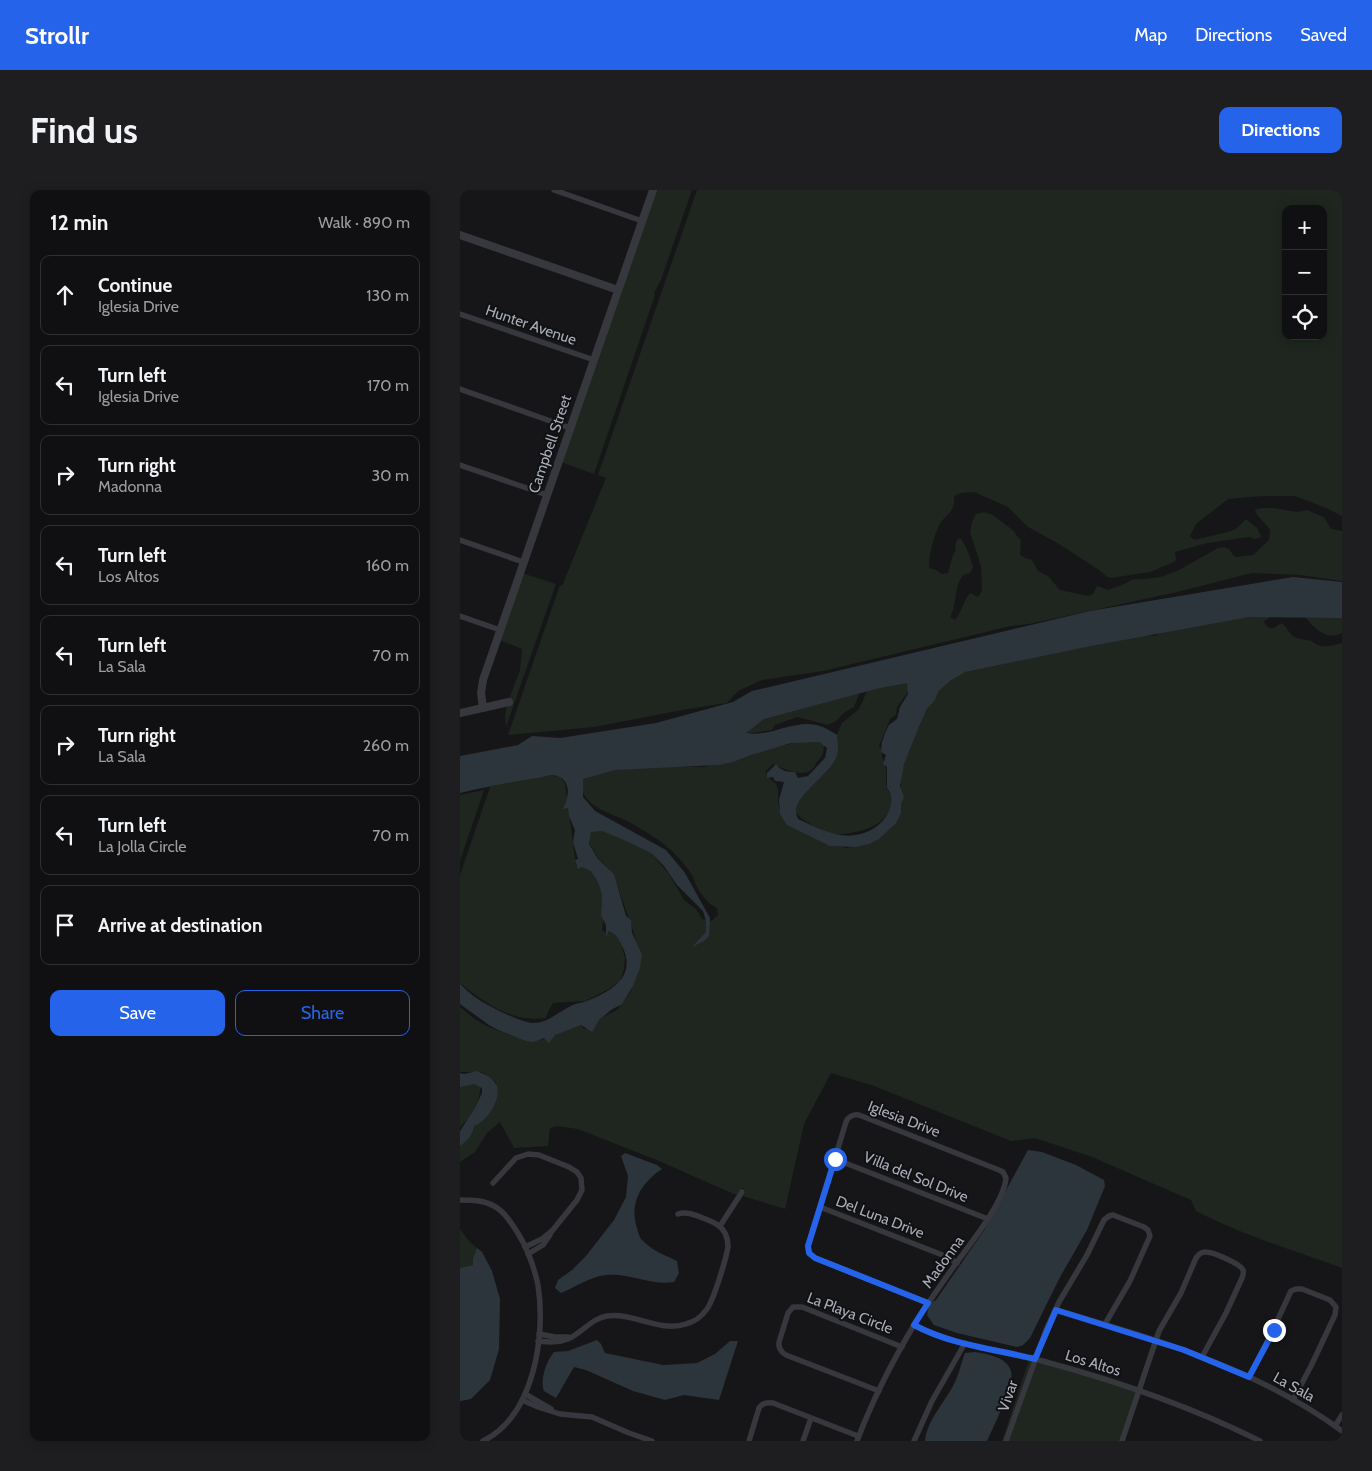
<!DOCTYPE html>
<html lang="en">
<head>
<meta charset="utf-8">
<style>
  :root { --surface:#101012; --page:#1e1e20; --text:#f1f3f6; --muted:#9c9d9f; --line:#303032; --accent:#2563eb }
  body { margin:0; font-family:Cabin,sans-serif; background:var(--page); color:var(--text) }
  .controls { position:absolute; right:15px; top:15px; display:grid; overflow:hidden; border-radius:10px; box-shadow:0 2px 12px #0003 }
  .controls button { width:45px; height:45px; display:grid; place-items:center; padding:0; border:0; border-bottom:1px solid var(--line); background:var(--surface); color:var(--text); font:25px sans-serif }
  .stop { position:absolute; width:15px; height:15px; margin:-11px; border:4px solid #2563eb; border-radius:50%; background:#fff }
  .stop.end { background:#2563eb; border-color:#fff; box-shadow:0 1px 5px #0008 }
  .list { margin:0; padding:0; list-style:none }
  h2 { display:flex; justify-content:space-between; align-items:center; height:65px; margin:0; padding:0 20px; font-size:21px }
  h2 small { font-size:16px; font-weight:400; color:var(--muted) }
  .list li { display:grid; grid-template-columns:32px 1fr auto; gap:15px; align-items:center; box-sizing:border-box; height:80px; margin:0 10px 10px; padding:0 10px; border:1px solid var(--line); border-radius:10px }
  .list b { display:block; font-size:19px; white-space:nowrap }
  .list p { margin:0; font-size:16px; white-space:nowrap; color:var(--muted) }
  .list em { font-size:16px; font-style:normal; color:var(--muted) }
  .actions { display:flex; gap:10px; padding:15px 20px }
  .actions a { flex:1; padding:11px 0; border:1px solid var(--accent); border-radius:10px; text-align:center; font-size:18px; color:var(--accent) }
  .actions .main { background:var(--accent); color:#fff }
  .icon { flex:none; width:28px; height:28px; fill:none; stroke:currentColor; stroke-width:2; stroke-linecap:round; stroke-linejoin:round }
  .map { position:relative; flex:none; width:882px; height:1251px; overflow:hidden; border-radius:10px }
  header { display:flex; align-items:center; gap:30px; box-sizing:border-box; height:70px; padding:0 25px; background:var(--accent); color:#fff }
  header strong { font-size:24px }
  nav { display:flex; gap:28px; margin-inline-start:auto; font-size:18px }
  .intro { display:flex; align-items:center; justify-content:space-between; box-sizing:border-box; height:120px; padding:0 30px }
  h1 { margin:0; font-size:35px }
  .button { padding:12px 22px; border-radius:10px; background:var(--accent); color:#fff; font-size:18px; font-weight:700 }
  main { display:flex; gap:30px; padding:0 30px }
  aside { flex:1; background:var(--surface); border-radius:10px; box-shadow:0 2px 12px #0003 }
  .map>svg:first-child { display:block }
  .green { fill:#1e261f; fill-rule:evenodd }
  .water { fill:#2c353c; fill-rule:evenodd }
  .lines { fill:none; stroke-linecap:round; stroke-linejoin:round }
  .minor { stroke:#37383d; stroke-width:5.5 }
  .tertiary { stroke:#37383d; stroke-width:8 }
  .route { stroke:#2563eb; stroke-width:6 }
  .labels { text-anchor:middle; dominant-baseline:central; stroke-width:4; stroke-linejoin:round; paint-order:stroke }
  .street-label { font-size:15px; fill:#a8adb8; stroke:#111113 }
</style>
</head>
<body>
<header>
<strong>Strollr</strong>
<nav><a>Map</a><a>Directions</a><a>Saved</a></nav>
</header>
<div class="intro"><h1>Find us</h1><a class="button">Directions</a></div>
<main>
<aside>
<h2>12 min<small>Walk · 890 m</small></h2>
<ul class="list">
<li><svg class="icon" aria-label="ahead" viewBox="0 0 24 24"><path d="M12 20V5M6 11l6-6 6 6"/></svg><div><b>Continue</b><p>Iglesia Drive</p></div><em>130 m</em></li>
<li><svg class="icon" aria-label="left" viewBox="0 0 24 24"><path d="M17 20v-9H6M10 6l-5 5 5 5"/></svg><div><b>Turn left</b><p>Iglesia Drive</p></div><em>170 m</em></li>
<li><svg class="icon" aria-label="right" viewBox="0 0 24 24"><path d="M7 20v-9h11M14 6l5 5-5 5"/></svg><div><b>Turn right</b><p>Madonna</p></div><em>30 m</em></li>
<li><svg class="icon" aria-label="left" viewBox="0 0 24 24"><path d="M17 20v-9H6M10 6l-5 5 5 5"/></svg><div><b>Turn left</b><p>Los Altos</p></div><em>160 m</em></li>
<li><svg class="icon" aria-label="left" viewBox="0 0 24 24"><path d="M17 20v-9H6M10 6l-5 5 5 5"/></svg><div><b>Turn left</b><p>La Sala</p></div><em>70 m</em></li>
<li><svg class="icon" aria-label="right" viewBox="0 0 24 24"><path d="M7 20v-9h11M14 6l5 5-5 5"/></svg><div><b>Turn right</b><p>La Sala</p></div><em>260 m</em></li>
<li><svg class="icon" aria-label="left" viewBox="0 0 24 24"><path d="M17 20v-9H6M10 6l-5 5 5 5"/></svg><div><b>Turn left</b><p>La Jolla Circle</p></div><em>70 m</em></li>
<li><svg class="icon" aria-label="arrive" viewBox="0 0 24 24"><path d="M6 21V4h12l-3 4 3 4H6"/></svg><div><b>Arrive at destination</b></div></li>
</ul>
<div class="actions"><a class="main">Save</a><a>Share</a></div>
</aside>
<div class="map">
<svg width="882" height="1251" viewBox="0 0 882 1251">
  <rect width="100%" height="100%" fill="#161618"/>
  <g class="green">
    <polygon points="196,0 232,0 201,90 194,103 195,105 134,284 101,272"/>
    <path d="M 237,0 L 882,0 L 882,326 L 866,318 L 835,306 L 803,306 L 768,309 L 736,334 L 730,346 L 734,350 L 768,342 L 777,338 L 786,329 L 798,339 L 801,347 L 795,349 L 789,347 L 747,353 L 715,362 L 716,370 L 714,372 L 690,382 L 651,388 L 647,387 L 639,380 L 599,354 L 568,337 L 548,317 L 541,314 L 514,302 L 501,303 L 494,306 C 496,325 483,324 478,338 C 473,349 469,365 469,378 L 476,380 L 482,384 L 488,383 L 493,365 L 496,360 L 495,356 L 497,350 L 500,348 C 507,356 510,367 513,377 L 510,383 L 503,385 C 493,399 498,413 490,427 L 495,430 C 502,422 503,411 510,403 L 518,407 L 522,401 L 521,376 L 510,342 L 512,332 L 516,324 L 524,322 L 533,325 L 554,341 L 557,346 L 561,350 L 560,365 L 565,368 L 572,370 L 578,381 L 588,386 L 600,400 L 628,406 L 633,404 L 637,396 L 648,400 L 662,395 L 674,389 C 680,390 694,388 700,387 C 706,386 711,382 717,381 L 758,358 L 764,357 L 769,359 L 774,366 L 776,367 L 793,365 L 809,350 L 810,341 L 808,337 L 797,325 L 795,320 L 801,318 L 814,318 L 837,322 L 847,320 L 864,327 L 871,339 L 882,341 L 882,391 L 840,385 L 792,383 L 713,403 L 569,434 L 551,436 L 363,481 L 302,490 L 278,501 L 267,513 L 228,519 L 134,537 L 48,545 L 100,395 L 102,396 L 146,288 L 138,285 ZM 826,19 L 863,19 L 863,146 L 826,146 Z"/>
    <polygon points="62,383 96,394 46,537 45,526 47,516 52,514 52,509 49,509 60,480 62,459 39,450"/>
    <path d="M 882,420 L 882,443 C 867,452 852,437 844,425 Z"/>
    <path d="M 812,426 L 804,431 L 805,434 L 809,438 L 814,438 L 821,433 C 827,436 827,441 832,445 C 836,449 842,449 847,450 C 851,450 854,453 858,455 C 866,458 874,455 882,453 L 882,1078 C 833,1060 782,1045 736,1021 L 731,1010 L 632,967 L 575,948 L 551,951 L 414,896 L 371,883 L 344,934 L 325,1019 L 283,1006 L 286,1001 L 282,998 L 277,1005 L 269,1002 L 199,971 L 118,939 L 97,936 L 90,938 L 88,956 L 54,958 L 40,932 L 27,943 L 15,962 L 0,972 L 0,955 L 35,899 L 36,892 L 22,882 L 0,882 L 0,817 C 6,821 11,827 18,831 C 30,839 66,852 80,850 C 92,848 108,838 119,833 L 124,839 L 128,839 L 141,828 L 157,820 L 171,801 L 178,779 L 178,763 L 174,743 L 155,689 L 150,680 L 139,669 L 130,655 L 127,639 L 135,635 L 190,662 L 209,684 L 224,710 L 236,719 L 242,729 L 251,731 L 258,725 L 257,718 C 250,715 242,706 238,699 C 235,695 235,690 232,685 C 223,671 211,659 197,649 C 189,644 180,638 171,633 C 149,622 116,616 121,585 L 179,576 L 244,577 L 266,572 L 313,556 L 326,555 L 345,549 L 357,551 L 364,555 C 363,566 363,565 356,573 C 355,576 354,578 351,580 C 341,588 323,578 313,574 L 306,581 L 307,586 L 316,594 L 318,599 L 318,613 L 321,623 L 367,654 L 387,658 L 420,647 L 441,600 L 441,576 L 448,550 L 478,502 L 499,483 L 674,444 L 694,446 L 724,433 L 768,428 Z"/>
    <path d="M 447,491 L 451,498 L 437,517 L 436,525 L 430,529 L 419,556 L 422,561 C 421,568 425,573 426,580 C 427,586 425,593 427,599 C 430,604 432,607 431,613 C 429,631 411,639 395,642 C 388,643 382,645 375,644 C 360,641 346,633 335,622 L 334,608 L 353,591 L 375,549 L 382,533 L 399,519 L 409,497 L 414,495 L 423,498 Z"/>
    <polygon points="397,503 399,505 394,517 385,522 376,531 368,535 337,527 315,535 312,540 275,546 295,531"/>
    <path d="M 78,584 L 100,587 L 105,593 L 116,675 L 130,679 L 143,695 L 141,719 L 144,726 L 142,740 L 147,744 L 151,740 L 161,753 L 165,768 L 164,779 L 160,791 L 149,799 L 125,811 L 93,813 L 88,822 L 86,828 C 52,833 25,813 0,793 L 0,685 L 31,594 Z"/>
    <polygon points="24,600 0,671 0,605"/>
    <path d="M 8,892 L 21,895 C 20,906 16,920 9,928 C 6,931 3,934 0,937 L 0,896 Z"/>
    <polygon points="0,1039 8,1050 17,1058 13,1068 13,1075 0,1078"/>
    <polygon points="571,1164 679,1198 662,1251 542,1251"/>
  </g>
  <g class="water">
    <path d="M 833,387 L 882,392 L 882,428 L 789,427 L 631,456 L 505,482 L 490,491 L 478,502 L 475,510 L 467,519 L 460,534 L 444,574 L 440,596 L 444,607 L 441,614 L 441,623 L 436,633 L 419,649 L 409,654 L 396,657 L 370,656 L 327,635 L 320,624 L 319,610 L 324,592 L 315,591 L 313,587 L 307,588 L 307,583 L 316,574 C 321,581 327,582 335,582 L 338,588 L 348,586 L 365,568 L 367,558 L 359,552 L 331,553 L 288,566 L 273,572 L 258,575 L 155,580 L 123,589 L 123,607 L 135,621 L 206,660 L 225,683 L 250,728 L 249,746 L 244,751 L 232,757 L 246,742 L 246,731 L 243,721 L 217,695 L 204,676 L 191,663 L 164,650 L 142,641 L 131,642 L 129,654 L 138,669 L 154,684 L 166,726 L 171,730 L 172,743 L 182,765 L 180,778 L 173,796 L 162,814 L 151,820 L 139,830 L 132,842 L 121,835 L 95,845 L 89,853 L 84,848 L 74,852 L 66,851 L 38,840 L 29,835 L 0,814 L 0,794 C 6,799 11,805 18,809 C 28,816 62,833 73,833 C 88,833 98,822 111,816 C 116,813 123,813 129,810 C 152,801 176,786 163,758 C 160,751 156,744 149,741 L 146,747 L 146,735 L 141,725 L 142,704 L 138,692 L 131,681 L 122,677 L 118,679 L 115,670 L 118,669 L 113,652 L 115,640 L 109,626 L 108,618 L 103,619 C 109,607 112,591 97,586 C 92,584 83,587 77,588 C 51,592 26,597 0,603 L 0,566 L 58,555 L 72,546 L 100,548 L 196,533 L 273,512 L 292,501 L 630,421 ZM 447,493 L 448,504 L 440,517 L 437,529 L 429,535 L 425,543 L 422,552 L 421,562 L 426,565 L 423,574 L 427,577 L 427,598 C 433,606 432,614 428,623 C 424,631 417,637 409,641 C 384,653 360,639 338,629 C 337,626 336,624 336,621 C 335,606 369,584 376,568 C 379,561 378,553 377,545 C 372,542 368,539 363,537 C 338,526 311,548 286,543 L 304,529 L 416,499 Z"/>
    <path d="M 17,881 C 24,884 32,887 36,894 C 43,907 27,932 14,936 C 12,946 8,950 0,956 L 0,941 L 15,918 L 22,903 L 22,898 L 14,894 L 0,897 L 0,883 L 4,884 Z"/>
    <polygon points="568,960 582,962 616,975 644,990 645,996 627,1040 599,1089 570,1148 563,1155 557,1157 497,1143 474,1135 467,1125 469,1114 476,1110 525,1039"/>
    <path d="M 165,963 L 197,975 L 202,979 C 181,993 169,1013 177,1038 C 178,1042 179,1046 181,1049 C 191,1060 204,1065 217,1071 L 219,1083 L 214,1092 C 190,1096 164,1080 140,1086 C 127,1089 113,1098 101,1103 L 95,1098 L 98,1090 L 112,1080 L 126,1066 L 154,1030 L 166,1007 L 168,986 L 161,966 Z"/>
    <polygon points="17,1058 22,1062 32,1081 40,1109 39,1159 30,1190 11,1209 0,1211 0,1078 13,1075 13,1068"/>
    <path d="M 137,1150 L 141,1154 L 145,1163 L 203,1175 L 237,1173 L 255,1164 L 270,1151 L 278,1151 L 259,1210 L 224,1205 L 205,1210 L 173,1201 L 126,1180 L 114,1177 L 96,1208 L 84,1201 C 80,1189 86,1172 94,1162 L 108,1161 Z"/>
    <path d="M 515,1162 C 527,1164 547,1167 551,1181 C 555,1193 533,1238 527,1251 L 465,1251 C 467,1230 485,1212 494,1194 C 499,1185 501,1173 505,1163 Z"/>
  </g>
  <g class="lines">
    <g class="minor">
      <polyline points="94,0 182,31"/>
      <polyline points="0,124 134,170"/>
      <polyline points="0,199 110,238"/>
      <polyline points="0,275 87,305"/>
      <polyline points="0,350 63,372"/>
      <polyline points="0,426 40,440"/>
      <polyline points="375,969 528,1029"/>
      <polyline points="33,993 56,968 68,964 79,965 109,977 117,982 121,988 122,1000 117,1010 92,1041 82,1049 65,1057"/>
      <path d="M 0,1010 C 12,1010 23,1010 34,1016 C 45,1022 52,1034 59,1045 C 68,1060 74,1077 78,1095 C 86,1146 74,1226 23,1251"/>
      <polyline points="360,1017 485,1066 497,1073"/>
      <polyline points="260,1036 282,1002"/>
      <polyline points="68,1064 83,1055 90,1045"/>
      <path d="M 596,1120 C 695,1149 798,1179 882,1241"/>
      <path d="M 454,1135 C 493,1156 543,1161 586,1172 C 660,1192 732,1217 800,1251"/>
      <polyline points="79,1144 95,1147 108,1147"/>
      <path d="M 78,1151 C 88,1152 98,1153 108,1149 C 122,1143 132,1128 147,1126 C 173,1122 200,1143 226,1134 C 234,1132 242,1126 247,1119 C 254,1109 266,1069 268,1057 C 268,1052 267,1047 265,1043 C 260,1034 252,1032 243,1028 C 235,1025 227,1021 218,1024"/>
      <polyline points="789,1187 805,1157 831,1101 836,1099 842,1099 870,1110 876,1117 875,1125 851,1176 833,1210"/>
      <path d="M 419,1201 L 326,1165 C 321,1162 318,1158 319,1152 L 328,1123 L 333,1117 L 342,1117 L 442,1157"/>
      <polyline points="65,1204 91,1219"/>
      <polyline points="62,1210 78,1217 100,1224 132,1227 169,1243 192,1251"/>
      <polyline points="875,1236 882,1225"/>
      <path d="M 289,1251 L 299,1218 C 302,1213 307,1212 313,1213 L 398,1246"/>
      <polyline points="343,1251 351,1228"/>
      <path d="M 397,1251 C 412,1211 432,1172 454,1135 C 467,1114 482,1093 497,1072 C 511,1053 544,1012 546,988 L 543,982 L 539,980 L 399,925 C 393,924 388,927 386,932 L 348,1056 L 349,1063 L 355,1068 L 468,1113"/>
      <polyline points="454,1251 472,1211 505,1153"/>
      <polyline points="546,1251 586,1140 599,1112 627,1065 644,1030 649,1026 653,1025 684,1037 688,1040 690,1046 670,1091 645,1134"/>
      <path d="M 662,1251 L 699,1141 L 721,1103 L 736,1068 C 739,1064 741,1062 746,1062 C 753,1062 781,1074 783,1080 C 784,1083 783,1085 782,1088 L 766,1123 L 742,1167"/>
    </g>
    <g class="tertiary">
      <polyline points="0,45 158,100"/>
      <polyline points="23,518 21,503 23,490 193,0"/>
      <polyline points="0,523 49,512"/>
    </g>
  </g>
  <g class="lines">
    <path class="route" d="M 375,969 L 348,1056 L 349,1063 L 355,1068 L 468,1113 L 454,1135 C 491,1155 535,1159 575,1169 L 596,1120 L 724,1160 L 789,1187 L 814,1140"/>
  </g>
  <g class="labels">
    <g class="street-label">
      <text transform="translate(71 135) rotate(19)">Hunter Avenue</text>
      <text transform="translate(90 254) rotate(-71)">Campbell Street</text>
      <text transform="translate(444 929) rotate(21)">Iglesia Drive</text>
      <text transform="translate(456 987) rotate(22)">Villa del Sol Drive</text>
      <text transform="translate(420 1027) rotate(21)">Del Luna Drive</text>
      <text transform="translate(483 1072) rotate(-54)">Madonna</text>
      <text transform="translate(390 1123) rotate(21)">La Playa Circle</text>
      <text transform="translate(633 1173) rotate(17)">Los Altos</text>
      <text transform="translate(834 1197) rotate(29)">La Sala</text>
      <text transform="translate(548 1206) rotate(-71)">Vivar</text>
    </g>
  </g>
</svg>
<div class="controls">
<button>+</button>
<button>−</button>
<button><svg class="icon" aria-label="locate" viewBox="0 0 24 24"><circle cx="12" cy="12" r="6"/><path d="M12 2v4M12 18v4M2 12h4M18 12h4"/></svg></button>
</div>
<div class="stop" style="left:375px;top:969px"></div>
<div class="stop end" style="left:814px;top:1140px"></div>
</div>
</main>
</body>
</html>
